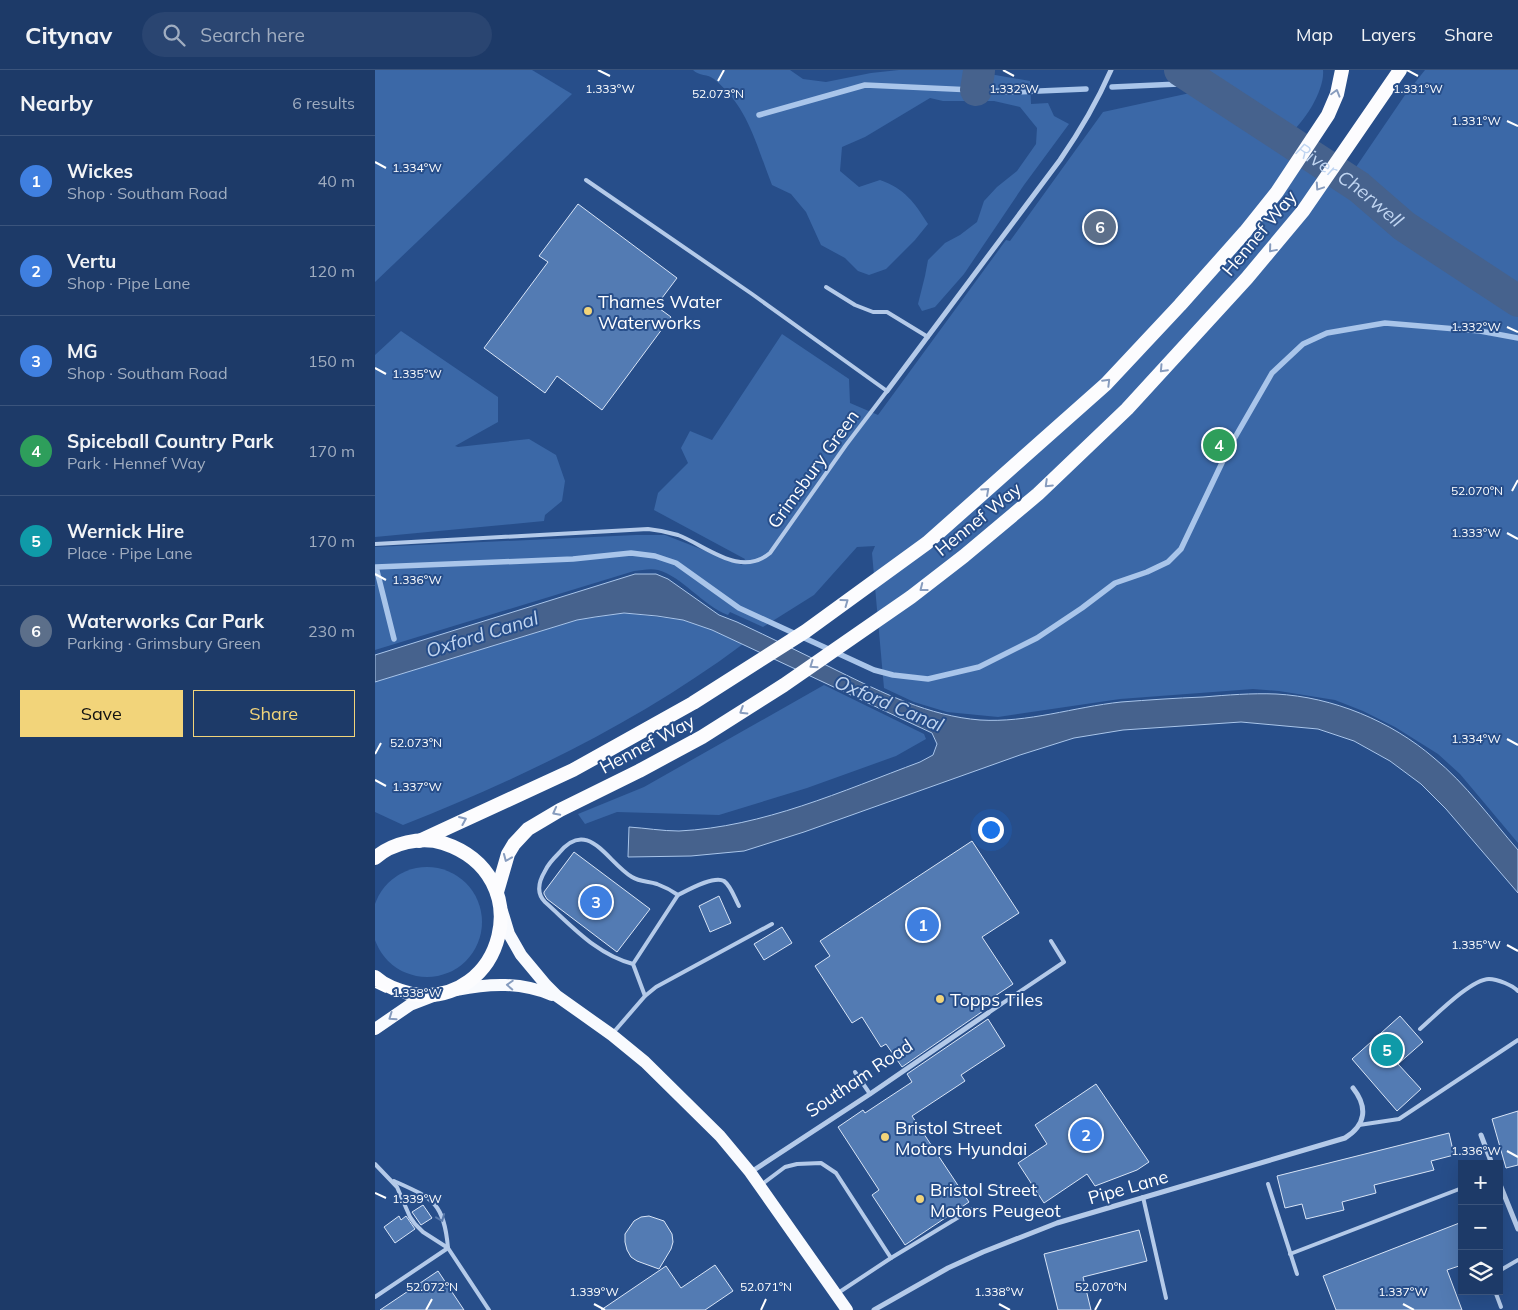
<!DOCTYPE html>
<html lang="en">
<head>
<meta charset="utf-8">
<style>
  :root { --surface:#1d3a68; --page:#2a4571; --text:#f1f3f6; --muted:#a0adc0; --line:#3b547c; --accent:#f2d47a }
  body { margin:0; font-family:Mulish,sans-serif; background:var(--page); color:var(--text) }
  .controls { position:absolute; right:15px; bottom:15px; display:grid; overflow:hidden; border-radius:0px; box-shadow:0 5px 20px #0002 }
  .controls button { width:45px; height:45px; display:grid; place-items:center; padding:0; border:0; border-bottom:1px solid var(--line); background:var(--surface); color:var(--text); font:25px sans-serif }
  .you { position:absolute; left:615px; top:759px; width:18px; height:18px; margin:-12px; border:4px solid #fff; border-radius:50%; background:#1a73e8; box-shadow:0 0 0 8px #1a73e833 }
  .badge { display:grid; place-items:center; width:32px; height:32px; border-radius:50%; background:var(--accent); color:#fff; font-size:16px; font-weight:700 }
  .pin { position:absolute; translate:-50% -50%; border:2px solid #fff; box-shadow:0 1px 5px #0006 }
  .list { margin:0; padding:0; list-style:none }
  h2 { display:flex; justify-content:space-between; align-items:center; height:65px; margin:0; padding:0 20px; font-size:21px }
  h2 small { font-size:16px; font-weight:400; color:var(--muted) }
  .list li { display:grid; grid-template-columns:32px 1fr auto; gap:15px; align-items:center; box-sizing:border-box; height:90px; padding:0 20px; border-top:1px solid var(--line) }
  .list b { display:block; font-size:19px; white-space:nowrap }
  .list p { margin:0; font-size:16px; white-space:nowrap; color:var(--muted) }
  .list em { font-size:16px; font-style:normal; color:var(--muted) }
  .actions { display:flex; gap:10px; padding:15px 20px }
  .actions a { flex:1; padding:11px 0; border:1px solid var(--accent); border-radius:0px; text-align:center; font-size:18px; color:var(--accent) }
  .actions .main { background:var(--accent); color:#111 }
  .icon { flex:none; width:28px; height:28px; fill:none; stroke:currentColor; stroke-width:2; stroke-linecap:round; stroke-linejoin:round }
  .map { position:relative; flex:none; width:1143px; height:1240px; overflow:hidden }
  header { display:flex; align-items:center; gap:30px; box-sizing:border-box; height:70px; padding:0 25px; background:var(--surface); border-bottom:1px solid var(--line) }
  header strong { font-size:24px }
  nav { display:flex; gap:28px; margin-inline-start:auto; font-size:18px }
  .search { width:350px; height:45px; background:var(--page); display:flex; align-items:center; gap:12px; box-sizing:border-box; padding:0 18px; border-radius:28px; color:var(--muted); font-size:19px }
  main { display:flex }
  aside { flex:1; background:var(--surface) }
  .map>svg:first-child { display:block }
  .green { fill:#3b68a7 }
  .water { fill:#46628d; stroke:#a9c5ea }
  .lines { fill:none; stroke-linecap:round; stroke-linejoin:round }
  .stream { stroke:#a9c5ea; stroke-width:5.5 }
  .river { stroke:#46628d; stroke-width:32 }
  .building { fill:#537bb3; stroke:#d9e5f7 }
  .service { stroke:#b4cae9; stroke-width:4 }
  .minor { stroke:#b4cae9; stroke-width:5 }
  .primary { stroke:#f8fafe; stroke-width:12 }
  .trunk { stroke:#fcfcfe; stroke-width:14 }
  .oneway { stroke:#879cbe }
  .oneway2 { stroke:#859bbe }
  .oneway3 { stroke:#5879ab }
  .ticks { fill:none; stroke:#fff; stroke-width:2 }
  .poi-dot { fill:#f2d47a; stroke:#274e8a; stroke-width:2 }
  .labels { text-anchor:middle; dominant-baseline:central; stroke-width:4; stroke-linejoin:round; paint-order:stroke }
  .street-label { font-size:18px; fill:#fff; stroke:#274e8a }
  .poi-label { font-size:18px; fill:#fff; stroke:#274e8a; text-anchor:start }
  .water-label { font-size:19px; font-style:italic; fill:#c0d5f1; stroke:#274e8a }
  .ticks-label { font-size:12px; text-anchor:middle; fill:#fff; stroke:#274e8a; stroke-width:4; stroke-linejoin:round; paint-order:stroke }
</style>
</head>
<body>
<header>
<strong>Citynav</strong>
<div class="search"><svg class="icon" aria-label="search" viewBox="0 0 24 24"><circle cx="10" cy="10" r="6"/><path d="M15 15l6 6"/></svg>Search here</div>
<nav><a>Map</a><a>Layers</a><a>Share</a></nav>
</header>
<main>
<aside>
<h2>Nearby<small>6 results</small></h2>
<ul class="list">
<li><span class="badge" style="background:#3f7fe0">1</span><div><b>Wickes</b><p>Shop · Southam Road</p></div><em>40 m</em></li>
<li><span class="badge" style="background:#3f7fe0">2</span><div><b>Vertu</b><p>Shop · Pipe Lane</p></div><em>120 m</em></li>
<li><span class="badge" style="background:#3f7fe0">3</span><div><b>MG</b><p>Shop · Southam Road</p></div><em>150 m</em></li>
<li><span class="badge" style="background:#2e9e5b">4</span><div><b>Spiceball Country Park</b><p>Park · Hennef Way</p></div><em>170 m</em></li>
<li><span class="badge" style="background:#0f9aa8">5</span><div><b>Wernick Hire</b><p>Place · Pipe Lane</p></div><em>170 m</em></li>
<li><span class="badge" style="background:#5c6f8a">6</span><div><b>Waterworks Car Park</b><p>Parking · Grimsbury Green</p></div><em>230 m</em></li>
</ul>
<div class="actions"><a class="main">Save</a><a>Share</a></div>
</aside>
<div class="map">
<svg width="1143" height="1240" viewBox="0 0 1143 1240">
  <rect width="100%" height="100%" fill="#274e8a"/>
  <g class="green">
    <polygon points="0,0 157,0 197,24 0,212"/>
    <path d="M 318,0 L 415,0 L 428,9 L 451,12 L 496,3 L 524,0 L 592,0 L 655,11 L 656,34 L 673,33 L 679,46 L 694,54 L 649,115 L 589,204 L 560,237 L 547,241 L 543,234 L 550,206 L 553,190 L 570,173 L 585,165 L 602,152 L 609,131 L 622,117 L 642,101 L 661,74 L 662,58 L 645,37 L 619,31 L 568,31 L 555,28 L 490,67 L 467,77 L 465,101 L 484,117 L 505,110 C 530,119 539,132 553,154 L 540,170 L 511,199 L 494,205 L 483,201 L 470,188 L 446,175 L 431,142 L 416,124 L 397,115 C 381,75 374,38 339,9 C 333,4 324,6 318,0 Z"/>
    <path d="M 816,0 L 948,0 C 950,20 929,53 913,65 Z"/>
    <path d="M 1050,0 L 1143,0 L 1143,773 L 1085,704 L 1063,684 L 1020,657 L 988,641 L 960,630 L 904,621 L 878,619 L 745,629 L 623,647 L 572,642 L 539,632 L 509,618 L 497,483 L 500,476 L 482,477 L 439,525 L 388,557 L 355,542 L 353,545 C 327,535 308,507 283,500 C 276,498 267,500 259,501 L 0,580 L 0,477 L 261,465 L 290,465 L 367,495 L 370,489 L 279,440 L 283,423 L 313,393 L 306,378 L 315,361 L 337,370 L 407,264 L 474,309 L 475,333 L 503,345 L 631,170 L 635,171 L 728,42 L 815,23 L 964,122 L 1030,25 Z"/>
    <polygon points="26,261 123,327 123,352 80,376 83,377 154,369 181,385 190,411 187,431 170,445 169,451 0,467 0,285"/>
    <path d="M 249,543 L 308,550 L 337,560 L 368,574 C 265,651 147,708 28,755 L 0,742 L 0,612 L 202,550 Z"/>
    <polygon points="449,615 549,664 551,669 521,686 432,718 344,745 242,742 210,754 203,744 269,717"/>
    <circle cx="52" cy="852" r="55"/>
  </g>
  <path class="water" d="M 260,504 L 281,504 L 293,509 L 344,545 L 362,552 C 396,568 429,584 463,601 C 508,623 554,646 605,650 C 653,653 699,637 746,632 C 773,630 801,628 828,627 C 852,625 877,623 901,624 C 958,627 1016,651 1059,688 C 1091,714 1116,749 1143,780 L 1143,823 L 1071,739 L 1046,714 L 1015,691 L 979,671 L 943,659 L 866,652 L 748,660 L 699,668 L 645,685 L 429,762 L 369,781 L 316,786 L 253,787 L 254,757 C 270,758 287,761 304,761 C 388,757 467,721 545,692 L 558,685 L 562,674 L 557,663 L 337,560 L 308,550 L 282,546 L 249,543 L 220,547 L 202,550 L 0,612 L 0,585 Z"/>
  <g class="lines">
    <g class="stream">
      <polyline points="737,17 826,13"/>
      <polyline points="384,45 490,15 641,22 711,19"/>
      <polyline points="19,569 1,497 198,489 256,483 280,486 301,493 364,538 499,600 518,605 553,609 604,597 662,568 707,538 740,513 772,502 793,492 806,479 855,376 897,303 928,274 952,263 1010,253 1105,261 1143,268"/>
    </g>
    <g class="river">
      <path id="s1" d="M 805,0 L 984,117 L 1029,156 L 1143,231"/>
      <polyline points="601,20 604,1"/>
    </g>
  </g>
  <g class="building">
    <polygon points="203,134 302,208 281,236 296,247 227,340 182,306 170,323 109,278 173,192 164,186"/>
    <polygon points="597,771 644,843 607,867 638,914 605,936 608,941 527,997 511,974 506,977 487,947 477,953 440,896 455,886 445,871"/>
    <polygon points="199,782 275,839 242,882 172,829 169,824 169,822"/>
    <polygon points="344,826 356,853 335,862 324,836"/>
    <polygon points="407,857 417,873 389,890 379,874"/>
    <polygon points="1025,946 1048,972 1023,994 1046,1019 1022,1041 977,989"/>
    <polygon points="613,949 630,976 586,1005 590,1011 537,1046 594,1132 530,1175 497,1125 504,1120 463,1057 488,1040 490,1043 537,1012 532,1004"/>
    <polygon points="721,1014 774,1092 762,1100 720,1116 712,1104 669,1133 643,1093 672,1074 660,1055"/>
    <polygon points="1143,1041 1143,1095 1131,1098 1117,1049"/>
    <polygon points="1074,1063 1079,1085 1056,1091 1059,1100 999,1115 1001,1123 967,1132 969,1140 931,1149 927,1134 910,1138 902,1106"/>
    <polygon points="48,1135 57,1148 46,1155 37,1142"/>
    <polygon points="24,1146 26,1150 31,1146 40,1159 20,1173 9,1157"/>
    <polygon points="274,1146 289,1151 297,1164 298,1172 296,1179 284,1199 262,1191 256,1187 252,1180 250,1172 250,1164 259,1151 266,1147"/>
    <polygon points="1087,1152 1087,1195 1072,1200 1087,1240 961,1240 948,1206"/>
    <polygon points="764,1160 772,1191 708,1207 716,1240 683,1240 669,1184"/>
    <polygon points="340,1195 358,1221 330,1240 226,1240 291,1196 306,1218"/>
    <polygon points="63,1201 89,1240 5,1240"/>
  </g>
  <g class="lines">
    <g class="service">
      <polyline points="451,217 480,235 498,242 512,242 553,267"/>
      <path d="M 0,474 L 273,459 C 283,460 293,462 303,465 C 332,476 365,508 395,483 L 471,375 L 512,321 L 377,224 L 211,110"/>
      <path d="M 303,825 C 313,820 339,805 349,811 C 356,816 360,829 364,836"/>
      <path d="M 258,894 L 303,825 C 296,820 290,817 282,814 C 273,811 265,812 257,807 C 232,792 213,747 184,783 C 179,788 173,794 170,801 C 164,811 161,823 170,832 C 197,856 222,885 258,894 L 270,926"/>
      <polyline points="613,943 689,892 676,871"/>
      <path d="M 1045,959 C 1059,947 1096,909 1114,909 C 1119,909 1125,911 1130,913 C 1135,915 1139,917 1143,921"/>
      <polyline points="238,963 270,926 281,917 397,854"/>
      <polyline points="480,1002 495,1024"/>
      <polyline points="984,1055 1024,1049 1143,970"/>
      <polyline points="0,1094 22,1117 35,1147 40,1154 48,1162 73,1178 114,1240"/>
      <path d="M 19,1111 C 57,1128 69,1132 73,1178"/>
      <polyline points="893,1114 922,1204"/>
      <polyline points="386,1115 410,1097 422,1094 446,1093 461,1103 516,1188"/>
      <polyline points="768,1127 791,1228"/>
      <polyline points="915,1184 1087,1118"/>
      <polyline points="1124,1201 1143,1190"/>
      <polyline points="1120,1221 1126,1237"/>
      <polyline points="463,1223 516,1188 597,1139"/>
      <polyline points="0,1227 73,1178"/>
    </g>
    <g class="minor">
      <path d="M 512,321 L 685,90 C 705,61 722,32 736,0"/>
      <polyline points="1106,1065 1117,1094"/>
      <polyline points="376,1102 495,1024 613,943"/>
      <polyline points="1124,1112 1143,1159"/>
      <path d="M 499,1240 L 573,1198 L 608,1182 L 682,1153 L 970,1068 C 991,1055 993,1037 978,1018"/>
    </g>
    <g class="primary">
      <polyline points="127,841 134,864 146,885 171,915 182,926 237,965 270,992 345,1066 375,1102 472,1240"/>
      <path d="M 82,920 C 115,913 146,912 177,925"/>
      <polyline points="0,959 35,935 61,925"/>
    </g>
    <g class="trunk">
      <polyline points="44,771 198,700 318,633 431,561 552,473 731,314 805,235 870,162 902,122 953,45 962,24 967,0"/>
      <path d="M 0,788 C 17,773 46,766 68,773 C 166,805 128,939 37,924 C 24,921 11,917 0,907"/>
      <polyline points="122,822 133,784 139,774 153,759 185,740 264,701 327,667 409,615 536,527 589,486 663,424 752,339 872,208 928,141 1025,0"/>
    </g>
  </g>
  <defs><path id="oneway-chevron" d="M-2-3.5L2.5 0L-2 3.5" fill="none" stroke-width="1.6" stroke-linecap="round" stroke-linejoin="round" transform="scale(1.25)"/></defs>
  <g class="oneway">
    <use href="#oneway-chevron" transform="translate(961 23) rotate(-74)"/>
    <use href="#oneway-chevron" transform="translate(944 117) rotate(124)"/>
    <use href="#oneway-chevron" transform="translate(897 179) rotate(130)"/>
    <use href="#oneway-chevron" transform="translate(788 299) rotate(133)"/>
    <use href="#oneway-chevron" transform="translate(732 312) rotate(-45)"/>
    <use href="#oneway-chevron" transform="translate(673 414) rotate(136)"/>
    <use href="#oneway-chevron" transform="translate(611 421) rotate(-42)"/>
    <use href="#oneway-chevron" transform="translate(548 518) rotate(142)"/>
    <use href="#oneway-chevron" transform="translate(470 532) rotate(-36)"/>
    <use href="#oneway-chevron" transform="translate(438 595) rotate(145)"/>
    <use href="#oneway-chevron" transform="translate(368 641) rotate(148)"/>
    <use href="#oneway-chevron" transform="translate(181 742) rotate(152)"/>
    <use href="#oneway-chevron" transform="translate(88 750) rotate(-23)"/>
    <use href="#oneway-chevron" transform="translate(132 788) rotate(113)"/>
  </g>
  <g class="oneway2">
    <use href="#oneway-chevron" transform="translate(135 915) rotate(-177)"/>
    <use href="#oneway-chevron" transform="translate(17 947) rotate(145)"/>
  </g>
  <use class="oneway3" href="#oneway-chevron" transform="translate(66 1148) rotate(68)"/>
  <path class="ticks" d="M 223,0 L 235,6M 628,0 L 639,6M 1032,0 L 1043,6M 343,11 L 349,0M 1132,51 L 1143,56M 0,92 L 11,98M 1132,257 L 1143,262M 0,298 L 11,304M 1137,421 L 1143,410M 1132,463 L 1143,469M 0,504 L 11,510M 1132,669 L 1143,675M 0,684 L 6,673M 0,710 L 11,716M 1132,875 L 1143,881M 0,917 L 11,922M 1132,1081 L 1143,1087M 0,1123 L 11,1128M 219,1234 L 230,1240M 624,1234 L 635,1240M 1028,1234 L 1039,1240M 51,1240 L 57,1229M 386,1240 L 391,1229M 720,1240 L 726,1229"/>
  <g class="poi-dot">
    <circle cx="213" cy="241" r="5"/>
    <circle cx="565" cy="929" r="5"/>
    <circle cx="510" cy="1067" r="5"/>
    <circle cx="545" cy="1129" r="5"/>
  </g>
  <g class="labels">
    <g class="street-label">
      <text transform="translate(884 163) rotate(-50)">Hennef Way</text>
      <text transform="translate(438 399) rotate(-54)">Grimsbury Green</text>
      <text transform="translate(603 449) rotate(-39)">Hennef Way</text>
      <text transform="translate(272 674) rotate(-28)">Hennef Way</text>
      <text transform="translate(484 1008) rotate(-34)">Southam Road</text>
      <text transform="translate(753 1117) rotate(-16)">Pipe Lane</text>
    </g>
    <g class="poi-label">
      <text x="223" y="231">Thames Water<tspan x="223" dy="21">Waterworks</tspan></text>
      <text x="575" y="929">Topps Tiles</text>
      <text x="520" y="1057">Bristol Street<tspan x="520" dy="21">Motors Hyundai</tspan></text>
      <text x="555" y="1119">Bristol Street<tspan x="555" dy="21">Motors Peugeot</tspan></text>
    </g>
    <g class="water-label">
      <text stroke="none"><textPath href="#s1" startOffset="205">River Cherwell</textPath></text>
      <text transform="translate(107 564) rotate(-17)">Oxford Canal</text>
      <text transform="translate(514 633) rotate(23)">Oxford Canal</text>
    </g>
  </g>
  <g class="ticks-label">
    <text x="1043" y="23">1.331°W</text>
    <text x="235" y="23">1.333°W</text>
    <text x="639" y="23">1.332°W</text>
    <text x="343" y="28">52.073°N</text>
    <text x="1101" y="55">1.331°W</text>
    <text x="42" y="102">1.334°W</text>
    <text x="1101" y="261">1.332°W</text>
    <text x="42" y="308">1.335°W</text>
    <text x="1102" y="425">52.070°N</text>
    <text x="1101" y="467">1.333°W</text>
    <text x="42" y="514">1.336°W</text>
    <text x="1101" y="673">1.334°W</text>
    <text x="41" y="677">52.073°N</text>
    <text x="42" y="721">1.337°W</text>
    <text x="1101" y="879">1.335°W</text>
    <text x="42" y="927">1.338°W</text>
    <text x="1101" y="1085">1.336°W</text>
    <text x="42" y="1133">1.339°W</text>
    <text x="57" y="1221">52.072°N</text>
    <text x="391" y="1221">52.071°N</text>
    <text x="726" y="1221">52.070°N</text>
    <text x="219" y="1226">1.339°W</text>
    <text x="624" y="1226">1.338°W</text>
    <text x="1028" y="1226">1.337°W</text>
  </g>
</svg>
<div class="controls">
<button>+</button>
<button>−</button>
<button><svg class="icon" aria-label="layers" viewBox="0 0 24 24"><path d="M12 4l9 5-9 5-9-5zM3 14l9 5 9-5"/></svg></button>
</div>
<div class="you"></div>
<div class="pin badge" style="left:548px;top:855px;background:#3f7fe0">1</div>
<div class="pin badge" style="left:711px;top:1065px;background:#3f7fe0">2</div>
<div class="pin badge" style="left:221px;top:832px;background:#3f7fe0">3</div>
<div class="pin badge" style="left:844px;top:375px;background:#2e9e5b">4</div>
<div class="pin badge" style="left:1012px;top:980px;background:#0f9aa8">5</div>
<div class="pin badge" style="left:725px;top:157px;background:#5c6f8a">6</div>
</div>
</main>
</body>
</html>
